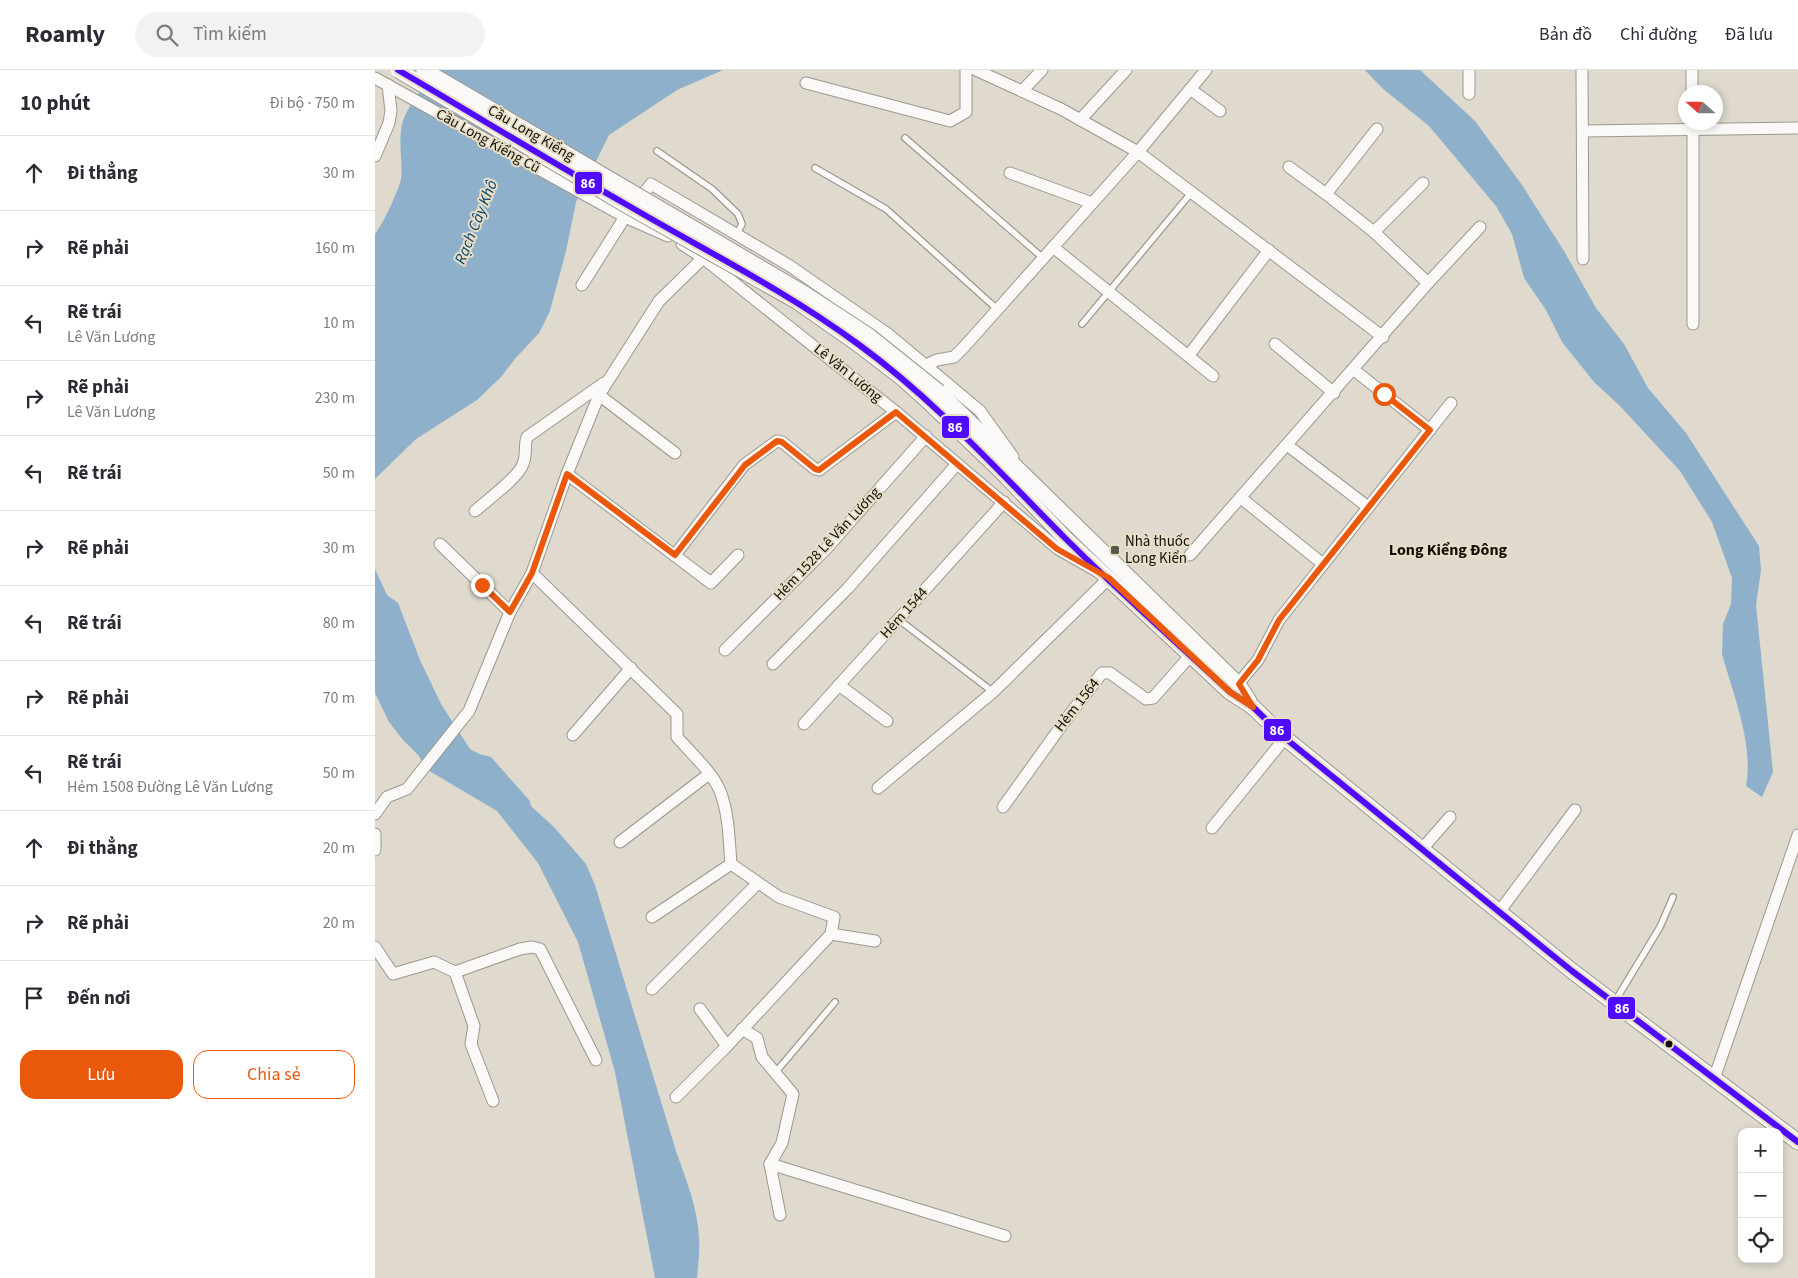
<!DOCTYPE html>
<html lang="vi">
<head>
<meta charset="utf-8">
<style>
  :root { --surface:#fff; --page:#f2f2f3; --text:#2b2b33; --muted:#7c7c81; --line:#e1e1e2; --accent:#ea580c }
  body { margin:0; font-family:"Source Sans 3",sans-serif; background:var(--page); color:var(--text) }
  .controls { position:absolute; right:15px; bottom:15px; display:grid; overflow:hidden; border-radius:10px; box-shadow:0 2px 8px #0003 }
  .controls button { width:45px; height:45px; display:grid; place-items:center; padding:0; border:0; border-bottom:1px solid var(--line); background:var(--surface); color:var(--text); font:25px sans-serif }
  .compass { position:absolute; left:1303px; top:15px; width:45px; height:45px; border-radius:50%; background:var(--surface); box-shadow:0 2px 8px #0003; rotate:291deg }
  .stop { position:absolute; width:15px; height:15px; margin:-11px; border:4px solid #ea580c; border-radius:50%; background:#fff }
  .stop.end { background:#ea580c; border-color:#fff; box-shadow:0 1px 5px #0008 }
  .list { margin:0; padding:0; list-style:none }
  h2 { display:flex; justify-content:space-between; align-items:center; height:65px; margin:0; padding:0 20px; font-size:21px }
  h2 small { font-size:16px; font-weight:400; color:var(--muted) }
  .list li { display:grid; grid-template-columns:32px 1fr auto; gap:15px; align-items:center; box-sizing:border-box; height:75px; padding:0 20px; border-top:1px solid var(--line) }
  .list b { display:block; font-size:19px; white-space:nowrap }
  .list p { margin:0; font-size:16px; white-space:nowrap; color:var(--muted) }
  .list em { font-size:16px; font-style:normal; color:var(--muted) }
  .actions { display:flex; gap:10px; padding:15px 20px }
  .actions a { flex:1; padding:11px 0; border:1px solid var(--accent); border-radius:15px; text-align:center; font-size:18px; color:var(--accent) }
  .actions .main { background:var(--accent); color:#fff }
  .icon { flex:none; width:28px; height:28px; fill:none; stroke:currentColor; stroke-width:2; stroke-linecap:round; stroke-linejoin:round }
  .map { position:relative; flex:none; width:1423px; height:1208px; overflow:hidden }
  header { display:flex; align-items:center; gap:30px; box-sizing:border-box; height:70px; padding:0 25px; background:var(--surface); border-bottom:1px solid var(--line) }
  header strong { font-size:24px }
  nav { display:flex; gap:28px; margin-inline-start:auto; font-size:18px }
  .search { width:350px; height:45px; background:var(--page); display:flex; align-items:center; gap:12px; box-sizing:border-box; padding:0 18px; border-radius:28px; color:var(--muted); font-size:19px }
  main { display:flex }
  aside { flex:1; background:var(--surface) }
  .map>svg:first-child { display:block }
  .water { fill:#8eb0ca }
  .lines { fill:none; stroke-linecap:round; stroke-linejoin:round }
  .lane-casing { stroke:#9b988e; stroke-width:8 }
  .street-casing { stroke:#9b988e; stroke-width:13 }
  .secondary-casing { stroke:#9b988e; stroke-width:17 }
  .lane { stroke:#faf9f8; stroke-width:5.5 }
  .street { stroke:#faf9f8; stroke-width:11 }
  .secondary { stroke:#faf9f8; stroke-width:15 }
  .secondary-bridge-casing { stroke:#9b988e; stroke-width:17; stroke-linecap:butt }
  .secondary-bridge { stroke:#faf9f8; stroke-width:15 }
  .bus-1-casing { stroke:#e6dec6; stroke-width:10 }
  .bus-1 { stroke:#4f0aff; stroke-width:6 }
  .route { stroke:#ea580c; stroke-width:6 }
  .poi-dot { fill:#5a574d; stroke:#e6dec6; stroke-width:2 }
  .bus-dot { fill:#131008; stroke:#e6dec6; stroke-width:2 }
  .labels { text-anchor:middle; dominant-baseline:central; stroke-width:4; stroke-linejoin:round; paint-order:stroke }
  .street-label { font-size:15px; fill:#131008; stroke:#e6dec6 }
  .poi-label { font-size:15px; fill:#131008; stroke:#e6dec6; text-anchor:start }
  .water-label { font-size:16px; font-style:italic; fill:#00416a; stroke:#e6dec6 }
  .neighbourhood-label { font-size:16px; font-weight:bold; fill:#131008; stroke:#e6dec6 }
  .line-badge { stroke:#e6dec6; stroke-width:2 }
  .badge-label { font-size:14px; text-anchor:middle; font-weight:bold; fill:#fff }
</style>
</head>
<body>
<header>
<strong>Roamly</strong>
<div class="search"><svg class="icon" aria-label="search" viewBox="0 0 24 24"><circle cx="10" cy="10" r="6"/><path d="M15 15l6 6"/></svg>Tìm kiếm</div>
<nav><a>Bản đồ</a><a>Chỉ đường</a><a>Đã lưu</a></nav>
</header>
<main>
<aside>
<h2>10 phút<small>Đi bộ · 750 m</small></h2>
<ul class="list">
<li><svg class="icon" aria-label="ahead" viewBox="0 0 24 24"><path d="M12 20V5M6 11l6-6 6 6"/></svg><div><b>Đi thẳng</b></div><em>30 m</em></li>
<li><svg class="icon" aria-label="right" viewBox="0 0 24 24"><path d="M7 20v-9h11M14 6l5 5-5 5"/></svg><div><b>Rẽ phải</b></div><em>160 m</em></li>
<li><svg class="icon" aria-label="left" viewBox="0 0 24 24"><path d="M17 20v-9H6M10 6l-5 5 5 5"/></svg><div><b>Rẽ trái</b><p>Lê Văn Lương</p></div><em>10 m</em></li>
<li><svg class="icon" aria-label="right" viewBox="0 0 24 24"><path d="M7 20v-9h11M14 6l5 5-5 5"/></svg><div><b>Rẽ phải</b><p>Lê Văn Lương</p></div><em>230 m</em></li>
<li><svg class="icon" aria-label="left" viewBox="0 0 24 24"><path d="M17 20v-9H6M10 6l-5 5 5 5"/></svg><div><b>Rẽ trái</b></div><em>50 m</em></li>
<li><svg class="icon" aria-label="right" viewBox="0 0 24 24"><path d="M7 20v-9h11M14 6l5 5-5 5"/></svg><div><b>Rẽ phải</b></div><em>30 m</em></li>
<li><svg class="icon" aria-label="left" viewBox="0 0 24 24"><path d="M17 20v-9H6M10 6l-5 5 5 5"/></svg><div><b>Rẽ trái</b></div><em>80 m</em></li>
<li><svg class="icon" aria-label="right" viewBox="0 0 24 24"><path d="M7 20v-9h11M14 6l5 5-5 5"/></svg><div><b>Rẽ phải</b></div><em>70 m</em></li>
<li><svg class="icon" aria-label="left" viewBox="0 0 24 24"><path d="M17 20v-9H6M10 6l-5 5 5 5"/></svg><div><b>Rẽ trái</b><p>Hẻm 1508 Đường Lê Văn Lương</p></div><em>50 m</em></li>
<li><svg class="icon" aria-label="ahead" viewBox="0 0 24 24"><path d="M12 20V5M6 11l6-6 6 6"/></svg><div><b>Đi thẳng</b></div><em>20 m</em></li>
<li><svg class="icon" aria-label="right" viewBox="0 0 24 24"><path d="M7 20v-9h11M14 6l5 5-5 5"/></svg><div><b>Rẽ phải</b></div><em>20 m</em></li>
<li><svg class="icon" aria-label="arrive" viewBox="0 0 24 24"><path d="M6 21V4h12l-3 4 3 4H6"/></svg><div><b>Đến nơi</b></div></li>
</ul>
<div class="actions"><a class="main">Lưu</a><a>Chia sẻ</a></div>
</aside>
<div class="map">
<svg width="1423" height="1208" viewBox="0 0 1423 1208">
  <rect width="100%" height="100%" fill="#dfdacd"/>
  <g class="water">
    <path d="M 61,0 L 348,0 L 302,20 L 234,65 L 201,132 L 191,181 L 175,241 L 164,263 L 139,290 L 127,306 L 102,330 L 41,369 L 0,409 L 0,164 C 8,154 23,122 26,109 C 28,92 23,73 27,55 C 31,36 50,17 61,0 Z"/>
    <path d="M 990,0 L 1045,0 L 1100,51 L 1147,115 L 1189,181 L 1221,238 L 1249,274 L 1273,318 L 1311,363 L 1384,476 L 1386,500 L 1381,535 L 1398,702 L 1387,727 L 1371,716 C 1379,674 1358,624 1347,584 L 1348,554 L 1356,534 L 1357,508 L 1337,452 L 1305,401 L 1245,336 L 1219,312 L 1187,272 L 1171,240 L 1149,208 L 1137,164 L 1121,136 L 1054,56 L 1007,18 Z"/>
    <path d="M 0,499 L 12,525 L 23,533 L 45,590 L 66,634 L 95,679 L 104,684 L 116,687 L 155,731 L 155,734 L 158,738 L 179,757 L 211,794 L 220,815 L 301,1081 C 311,1110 323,1138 324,1169 C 325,1181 323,1195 322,1208 L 280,1208 L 240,1002 L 203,872 L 163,793 L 122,741 L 51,699 L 44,686 L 28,670 L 14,652 L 0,623 Z"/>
  </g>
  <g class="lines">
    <defs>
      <g id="lane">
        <polyline points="530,68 668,188"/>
        <polyline points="282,81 337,119 363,144 367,154 362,164"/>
        <polyline points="440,98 511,139 622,239"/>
        <polyline points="707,254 816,123"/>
        <polyline points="523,549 618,622"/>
        <polyline points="1239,933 1285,857 1298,827"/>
        <polyline points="400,1003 460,932"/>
      </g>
      <g id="street">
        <polyline points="601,0 686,39 763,82 831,0"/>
        <polyline points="1094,0 1094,24"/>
        <polyline points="1207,0 1208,189"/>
        <polyline points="1317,0 1317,22"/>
        <polyline points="0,8 250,147 293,166"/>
        <polyline points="431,13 575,51 591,42 591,1 593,0"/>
        <polyline points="815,19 845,41"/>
        <polyline points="647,21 667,0"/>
        <polyline points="705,50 751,0"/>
        <polyline points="1318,54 1318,254"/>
        <polyline points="1208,61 1423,58"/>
        <polyline points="0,86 14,53 16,41 13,15"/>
        <polyline points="914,97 951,124 999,162 1053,213"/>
        <polyline points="635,103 717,133"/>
        <polyline points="951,124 1002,59"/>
        <polyline points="999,162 1048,113"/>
        <polyline points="307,174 328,188 521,342 683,479 734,508 618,622 503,718"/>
        <polyline points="678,177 838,306"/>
        <polyline points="207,215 250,147 276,114 415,196 513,264 605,341 638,387"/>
        <polyline points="900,274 959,323"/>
        <polyline points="814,285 894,180"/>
        <polyline points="551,295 562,290 579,287 589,277 763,82 1008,267"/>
        <polyline points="979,300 1055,360"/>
        <polyline points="224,325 300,383"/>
        <polyline points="912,375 993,437"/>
        <polyline points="192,404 336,513 363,485"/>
        <polyline points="866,428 948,494"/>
        <path d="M 100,441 C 111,431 144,407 148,394 C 152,385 149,375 152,367 L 229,313"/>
        <polyline points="65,474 135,542"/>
        <polyline points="300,485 369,395 402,371 407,372 440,399 444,400 521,342"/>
        <polyline points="815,485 1053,213 1105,157"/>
        <path d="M 157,503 L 302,644 L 302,667 C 315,682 338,703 345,721 C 354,744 354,770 356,794 L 404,827 L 459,847 L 456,864 L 352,976 L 301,1027"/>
        <polyline points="350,580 451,479 551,366"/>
        <polyline points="398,594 473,518 582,394"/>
        <polyline points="863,614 883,590 904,550 1076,333"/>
        <polyline points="464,615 512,651"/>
        <polyline points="429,654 629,432"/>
        <polyline points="198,665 256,598"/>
        <polyline points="628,737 692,648 727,603 735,603 771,629 778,628 815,586"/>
        <polyline points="0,744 12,727 32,719 94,641 135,542 157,503 192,404 224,325 284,231 328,188"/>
        <polyline points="837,758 910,668"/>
        <polyline points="0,764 0,780"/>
        <polyline points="245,772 334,704"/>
        <polyline points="1047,779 1075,747"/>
        <polyline points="1124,842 1200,740"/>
        <polyline points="277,847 356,794"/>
        <polyline points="456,864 500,871"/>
        <polyline points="0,877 18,904 59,892 80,902 99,956 96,974 118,1031"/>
        <polyline points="80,902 145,879 157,877 165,879 221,990"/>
        <polyline points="277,919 383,813"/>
        <polyline points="325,939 352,976"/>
        <polyline points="367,959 382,968 387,987 418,1024 407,1073 395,1094 405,1145"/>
        <polyline points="1339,1009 1423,765"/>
        <polyline points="395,1094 630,1166"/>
      </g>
      <g id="secondary">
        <polyline points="564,322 863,614 874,631"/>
        <polyline points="555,333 625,400 691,469 855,622 878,637 910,668 1197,901 1423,1072"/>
      </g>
    </defs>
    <use href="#lane" class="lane-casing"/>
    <use href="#street" class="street-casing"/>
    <use href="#secondary" class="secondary-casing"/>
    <use href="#lane" class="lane"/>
    <use href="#street" class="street"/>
    <use href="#secondary" class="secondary"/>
    <defs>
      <g id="secondary-bridge">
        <polyline points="23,0 251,135 423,232 483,274 526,307 555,333"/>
        <polyline points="49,0 430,224 494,266 564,322"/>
      </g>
    </defs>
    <use href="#secondary-bridge" class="secondary-bridge-casing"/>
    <use href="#secondary-bridge" class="secondary-bridge"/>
    <defs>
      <path id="bus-1" d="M 23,0 C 100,45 176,92 254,136 C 331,181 411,221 483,274 C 560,330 623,401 690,468 C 743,521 800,571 855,622 L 878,637 L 910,668 L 1197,901 L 1423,1072"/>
    </defs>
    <use href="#bus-1" class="bus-1-casing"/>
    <use href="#bus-1" class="bus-1"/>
  </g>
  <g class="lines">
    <polyline class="route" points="107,515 135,542 157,503 192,404 300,485 370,395 402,371 407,372 440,399 444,400 521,342 682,479 734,508 855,622 878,637 864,614 883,590 904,550 1055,360 1009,324"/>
  </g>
  <rect class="poi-dot" x="735" y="475" width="10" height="10" rx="2.5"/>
  <circle class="bus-dot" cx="1294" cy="974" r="4.5"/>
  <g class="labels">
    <g class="street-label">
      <text transform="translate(156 63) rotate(30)">Cầu Long Kiểng</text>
      <text transform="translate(113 71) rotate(29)">Cầu Long Kiểng Cũ</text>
      <text transform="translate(473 303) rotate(39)">Lê Văn Lương</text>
      <text transform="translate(452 474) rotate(-47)">Hẻm 1528 Lê Văn Lương</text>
      <text transform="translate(529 543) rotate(-48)">Hẻm 1544</text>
      <text transform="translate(702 635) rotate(-52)">Hẻm 1564</text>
    </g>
    <g class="poi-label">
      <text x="750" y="471">Nhà thuốc<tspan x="750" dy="17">Long Kiển</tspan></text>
    </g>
    <g class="water-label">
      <text transform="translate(101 152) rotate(-68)">Rạch Cây Khô</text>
    </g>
    <g class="neighbourhood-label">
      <text x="1073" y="480">Long Kiểng Đông</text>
    </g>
  </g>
  <g class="line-badge">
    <rect x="199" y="101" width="29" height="24" rx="5" fill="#4f0aff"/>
    <rect x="566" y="345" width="29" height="24" rx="5" fill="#4f0aff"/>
    <rect x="888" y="648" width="29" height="24" rx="5" fill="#4f0aff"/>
    <rect x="1232" y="926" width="29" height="24" rx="5" fill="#4f0aff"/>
  </g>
  <g class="badge-label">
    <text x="213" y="118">86</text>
    <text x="580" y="362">86</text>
    <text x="902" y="665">86</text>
    <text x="1247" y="943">86</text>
  </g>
</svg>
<div class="controls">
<button>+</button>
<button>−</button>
<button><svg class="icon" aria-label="locate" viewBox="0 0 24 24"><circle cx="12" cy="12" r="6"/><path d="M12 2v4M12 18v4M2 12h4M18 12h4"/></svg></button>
</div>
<svg class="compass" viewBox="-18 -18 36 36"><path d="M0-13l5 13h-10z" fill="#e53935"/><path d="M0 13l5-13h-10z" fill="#7c7c81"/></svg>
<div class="stop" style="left:1009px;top:324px"></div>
<div class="stop end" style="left:107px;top:515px"></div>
</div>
</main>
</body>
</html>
